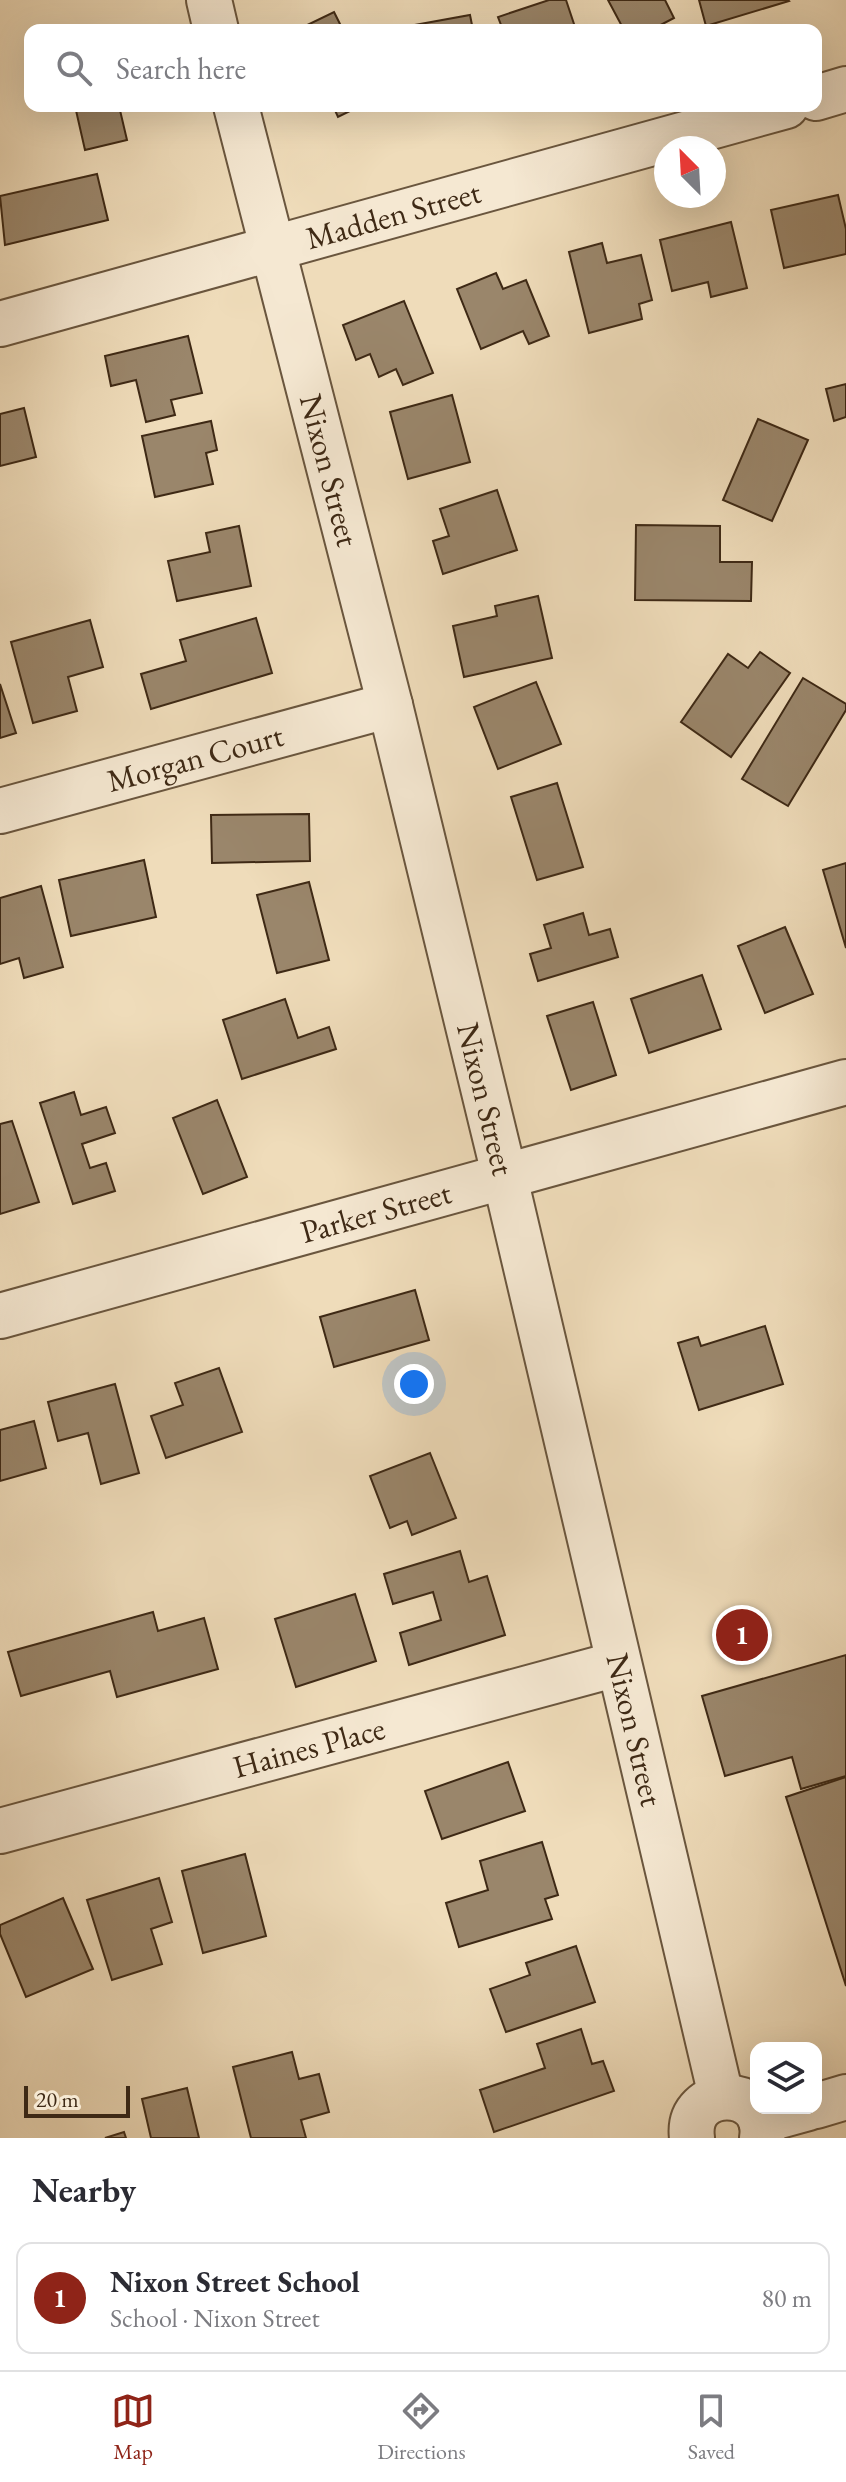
<!DOCTYPE html>
<html lang="en">
<head>
<meta charset="utf-8">
<style>
  :root { --surface:#fff; --page:#f7f7f7; --text:#2b2b33; --muted:#7c7c81; --line:#e1e1e2; --accent:#8f2418 }
  body { margin:0; font-family:"EB Garamond",serif; background:var(--page); color:var(--text) }
  .controls { position:absolute; right:24px; bottom:24px; display:grid; overflow:hidden; border-radius:16px; box-shadow:0 8px 32px #0002 }
  .controls button { width:72px; height:72px; display:grid; place-items:center; padding:0; border:0; border-bottom:2px solid var(--line); background:var(--surface); color:var(--text); font:40px sans-serif }
  .compass { position:absolute; left:654px; top:136px; width:72px; height:72px; border-radius:50%; background:var(--surface); box-shadow:0 8px 32px #0002; rotate:336deg }
  .scale { position:absolute; left:24px; bottom:20px; width:106px; box-sizing:border-box; padding-left:8px; border:4px solid #3e2915; border-top:0; font-size:22px; line-height:28px; white-space:nowrap; color:#3e2915; -webkit-text-stroke:6px #f5e8d2; paint-order:stroke }
  .you { position:absolute; left:414px; top:1384px; width:28px; height:28px; margin:-20px; border:6px solid #fff; border-radius:50%; background:#1a73e8; box-shadow:0 0 0 12px #1a73e833 }
  .badge { display:grid; place-items:center; width:52px; height:52px; border-radius:50%; background:var(--accent); color:#fff; font-size:26px; font-weight:700 }
  .pin { position:absolute; translate:-50% -50%; border:4px solid #fff; box-shadow:0 2px 8px #0006 }
  .list { margin:0; padding:0; list-style:none }
  h2 { display:flex; justify-content:space-between; align-items:center; height:104px; margin:0; padding:0 32px; font-size:34px }
  h2 small { font-size:26px; font-weight:400; color:var(--muted) }
  .list li { display:grid; grid-template-columns:52px 1fr auto; gap:24px; align-items:center; box-sizing:border-box; height:112px; margin:0 16px 16px; padding:0 16px; border:2px solid var(--line); border-radius:16px }
  .list b { display:block; font-size:30px; white-space:nowrap }
  .list p { margin:0; font-size:26px; white-space:nowrap; color:var(--muted) }
  .list em { font-size:26px; font-style:normal; color:var(--muted) }
  .icon { flex:none; width:44px; height:44px; fill:none; stroke:currentColor; stroke-width:2; stroke-linecap:round; stroke-linejoin:round }
  .map { position:relative; flex:none; width:846px; height:2138px; overflow:hidden }
  .search { position:absolute; background:var(--surface); box-shadow:0 8px 32px #0002; left:24px; right:24px; top:24px; height:88px; display:flex; align-items:center; gap:20px; box-sizing:border-box; padding:0 28px; border-radius:16px; color:var(--muted); font-size:30px }
  .sheet { height:232px; background:var(--surface) }
  nav { display:flex; justify-content:space-around; align-items:center; box-sizing:border-box; height:112px; border-top:2px solid var(--line); background:var(--surface); font-size:22px; color:var(--muted) }
  nav a { display:grid; justify-items:center; gap:4px }
  nav .on { color:var(--accent) }
  .map>svg:first-child { display:block }
  .building { fill:#9a866b; stroke:#3e2915; stroke-width:2 }
  .lines { fill:none; stroke-linecap:round; stroke-linejoin:round }
  .minor-casing { stroke:#6a563e; stroke-width:48 }
  .minor { stroke:#f5e8d2; stroke-width:44 }
  .labels { text-anchor:middle; dominant-baseline:central; stroke-width:6; stroke-linejoin:round; paint-order:stroke }
  .street-label { font-size:32px; fill:#3e2915; stroke:#f5e8d2 }
</style>
</head>
<body>
<div class="map">
<svg width="846" height="2138" viewBox="0 0 846 2138">
  <rect width="100%" height="100%" fill="#efdcba"/>
  <filter id="stains"><feTurbulence type="fractalNoise" baseFrequency=".0025" numOctaves="4"/><feColorMatrix values="0 0 0 0 .2 0 0 0 0 .09 0 0 0 0 .02 0 0 0 .5 -.17"/></filter>
  <radialGradient id="worn" r=".72"><stop offset=".6" stop-color="#630" stop-opacity="0"/><stop offset="1" stop-color="#630" stop-opacity=".3"/></radialGradient>
  <g class="building">
    <polygon points="549,0 566,0 576,30 503,30 498,17"/>
    <polygon points="608,0 665,0 674,18 651,30 624,30"/>
    <polygon points="699,0 788,0 789,1 706,26"/>
    <polygon points="334,12 343,30 297,30"/>
    <polygon points="470,15 473,30 399,30 398,28"/>
    <polygon points="75,106 119,106 127,140 85,150"/>
    <polygon points="333,106 360,106 338,117"/>
    <polygon points="97,174 108,220 5,245 0,196"/>
    <polygon points="838,195 846,229 846,254 784,268 771,210"/>
    <polygon points="731,222 747,288 711,297 708,282 672,291 660,240"/>
    <polygon points="602,243 607,263 641,255 652,300 639,304 642,319 589,333 569,252"/>
    <polygon points="496,273 503,289 526,280 549,336 529,344 523,331 481,349 457,289"/>
    <polygon points="404,301 433,373 403,385 396,369 379,377 370,354 356,360 343,325"/>
    <polygon points="188,336 202,393 171,400 175,415 146,422 136,380 111,386 105,356"/>
    <polygon points="846,384 846,417 834,421 826,389"/>
    <polygon points="452,395 470,462 408,479 390,412"/>
    <polygon points="24,408 36,457 0,466 0,414"/>
    <polygon points="758,419 808,440 772,521 723,500"/>
    <polygon points="211,421 217,450 206,453 213,484 155,497 142,436"/>
    <polygon points="497,490 517,550 443,574 433,541 449,536 440,509"/>
    <polygon points="636,525 720,526 720,562 752,562 751,601 635,600"/>
    <polygon points="239,526 251,586 177,601 168,561 210,552 206,533"/>
    <polygon points="538,596 552,658 464,677 453,626 497,616 495,606"/>
    <polygon points="256,618 272,673 151,709 141,674 186,661 180,640"/>
    <polygon points="90,620 103,667 68,677 77,711 33,723 11,642"/>
    <polygon points="760,652 790,673 731,757 681,722 728,654 748,668"/>
    <polygon points="803,678 846,704 846,710 788,806 742,779"/>
    <polygon points="536,682 561,744 498,769 474,707"/>
    <polygon points="0,684 16,733 0,738"/>
    <polygon points="557,783 583,867 537,880 511,797"/>
    <polygon points="309,814 310,861 212,863 211,815"/>
    <polygon points="144,860 156,917 71,936 59,880"/>
    <polygon points="846,863 846,948 823,870"/>
    <polygon points="309,882 329,960 277,973 257,895"/>
    <polygon points="41,886 63,967 24,978 19,958 0,964 0,898"/>
    <polygon points="583,913 589,935 610,929 618,957 538,981 530,954 551,948 544,925"/>
    <polygon points="785,927 813,994 765,1013 738,946"/>
    <polygon points="702,975 721,1029 649,1053 631,999"/>
    <polygon points="285,999 298,1038 329,1027 336,1049 242,1079 223,1020"/>
    <polygon points="593,1002 616,1075 571,1090 547,1016"/>
    <polygon points="74,1092 81,1115 106,1107 115,1133 82,1144 90,1168 106,1163 115,1191 73,1204 40,1103"/>
    <polygon points="217,1100 247,1177 203,1194 173,1118"/>
    <polygon points="12,1121 39,1202 0,1214 0,1124"/>
    <polygon points="415,1290 429,1340 334,1367 320,1317"/>
    <polygon points="765,1326 783,1384 699,1410 678,1343 698,1337 701,1346"/>
    <polygon points="219,1368 242,1432 166,1458 151,1416 183,1405 175,1383"/>
    <polygon points="115,1384 139,1473 101,1484 88,1433 58,1441 48,1402"/>
    <polygon points="34,1421 46,1468 0,1481 0,1430"/>
    <polygon points="430,1453 456,1518 412,1535 407,1521 390,1528 370,1476"/>
    <polygon points="460,1551 469,1582 487,1576 505,1635 409,1665 400,1633 441,1620 433,1592 393,1604 384,1574"/>
    <polygon points="355,1594 376,1661 296,1687 275,1619"/>
    <polygon points="153,1612 158,1631 204,1618 218,1669 117,1697 110,1671 21,1696 8,1652"/>
    <polygon points="846,1655 846,1776 801,1789 792,1757 725,1776 702,1696"/>
    <polygon points="508,1762 525,1811 442,1839 425,1791"/>
    <polygon points="846,1777 846,1986 786,1797"/>
    <polygon points="542,1842 558,1895 545,1899 552,1919 459,1947 446,1903 488,1890 480,1861"/>
    <polygon points="245,1854 266,1936 203,1953 182,1871"/>
    <polygon points="159,1878 172,1922 151,1929 162,1964 112,1980 87,1900"/>
    <polygon points="63,1898 93,1969 26,1997 0,1934 0,1925"/>
    <polygon points="576,1946 595,2002 506,2032 490,1989 530,1975 526,1963"/>
    <polygon points="581,2029 592,2064 603,2061 614,2091 494,2132 480,2090 545,2068 537,2044"/>
    <polygon points="292,2052 299,2079 319,2074 329,2112 301,2120 306,2138 251,2138 233,2067"/>
    <polygon points="187,2088 199,2138 151,2138 142,2099"/>
    <polygon points="124,2132 126,2138 105,2138"/>
  </g>
  <g class="lines">
    <defs>
      <g id="minor">
        <polyline points="209,0 216,30"/>
        <polyline points="816,98 846,89"/>
        <path id="s1" d="M 236,106 L 390,705 L 505,1178 L 721,2096"/>
        <path id="s2" d="M 0,324 L 786,106"/>
        <path id="s3" d="M 0,811 L 390,705"/>
        <path id="s4" d="M 0,1316 L 846,1082"/>
        <path id="s5" d="M 0,1831 L 617,1664"/>
        <polyline points="816,2106 846,2097"/>
        <polyline points="761,2121 808,2108"/>
        <path d="M 692,2138 C 685,2083 770,2085 762,2138"/>
      </g>
    </defs>
    <use href="#minor" class="minor-casing"/>
    <use href="#minor" class="minor"/>
  </g>
  <g class="labels">
    <g class="street-label">
      <text stroke="none"><textPath href="#s2" startOffset="408">Madden Street</textPath></text>
      <text stroke="none"><textPath href="#s1" startOffset="376">Nixon Street</textPath></text>
      <text stroke="none"><textPath href="#s3" startOffset="202">Morgan Court</textPath></text>
      <text stroke="none"><textPath href="#s1" startOffset="1024">Nixon Street</textPath></text>
      <text stroke="none"><textPath href="#s4" startOffset="390">Parker Street</textPath></text>
      <text stroke="none"><textPath href="#s1" startOffset="1672">Nixon Street</textPath></text>
      <text stroke="none"><textPath href="#s5" startOffset="320">Haines Place</textPath></text>
    </g>
  </g>
  <rect width="100%" height="100%" filter="url(#stains)"/>
  <rect width="100%" height="100%" fill="url(#worn)"/>
</svg>
<div class="controls">
<button><svg class="icon" aria-label="layers" viewBox="0 0 24 24"><path d="M12 4l9 5-9 5-9-5zM3 14l9 5 9-5"/></svg></button>
</div>
<svg class="compass" viewBox="-18 -18 36 36"><path d="M0-13l5 13h-10z" fill="#e53935"/><path d="M0 13l5-13h-10z" fill="#7c7c81"/></svg>
<div class="scale">20 m</div>
<div class="you"></div>
<div class="pin badge" style="left:742px;top:1635px">1</div>
<div class="search"><svg class="icon" aria-label="search" viewBox="0 0 24 24"><circle cx="10" cy="10" r="6"/><path d="M15 15l6 6"/></svg>Search here</div>
</div>
<section class="sheet">
<h2>Nearby<small></small></h2>
<ul class="list">
<li><span class="badge">1</span><div><b>Nixon Street School</b><p>School · Nixon Street</p></div><em>80 m</em></li>
</ul>
</section>
<nav>
<a class="on"><svg class="icon" aria-label="map" viewBox="0 0 24 24"><path d="M3 6l6-2 6 2 6-2v14l-6 2-6-2-6 2zM9 4v14M15 6v14"/></svg>Map</a>
<a><svg class="icon" aria-label="directions" viewBox="0 0 24 24"><path d="M12 3l9 9-9 9-9-9zM9 14v-3h6M13 9l2 2-2 2"/></svg>Directions</a>
<a><svg class="icon" aria-label="saved" viewBox="0 0 24 24"><path d="M7 4h10v16l-5-4-5 4z"/></svg>Saved</a>
</nav>
</body>
</html>
